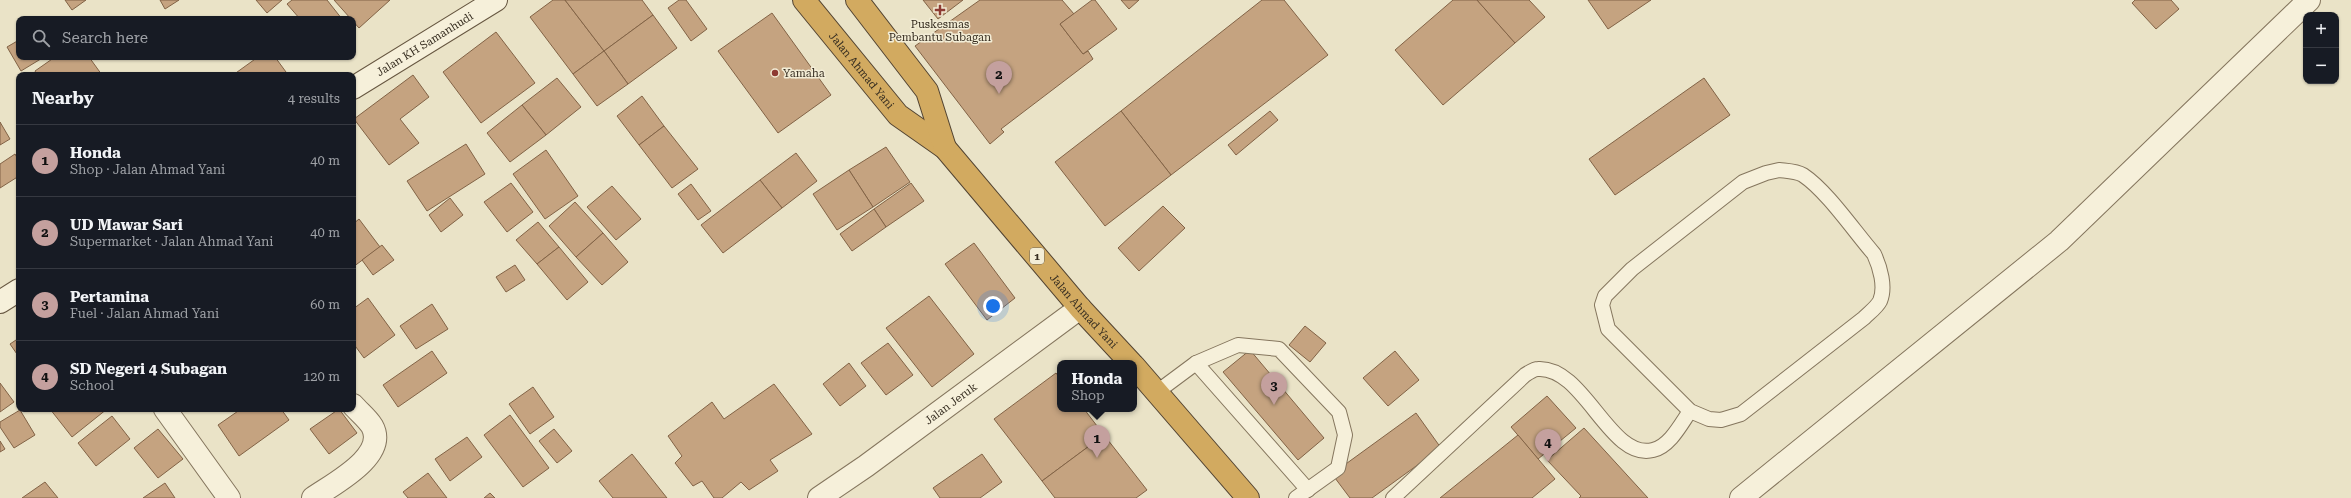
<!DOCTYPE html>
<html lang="en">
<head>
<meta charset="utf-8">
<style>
  :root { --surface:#171b24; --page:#20242c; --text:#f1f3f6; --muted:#9ea1a6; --line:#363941; --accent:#c4a09e }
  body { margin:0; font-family:"Roboto Serif",serif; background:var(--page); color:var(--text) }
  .controls { position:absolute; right:12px; top:12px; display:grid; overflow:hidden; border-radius:8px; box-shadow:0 1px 3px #0004 }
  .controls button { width:36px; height:36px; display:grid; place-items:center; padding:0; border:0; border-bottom:1px solid var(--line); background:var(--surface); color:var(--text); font:20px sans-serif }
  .you { position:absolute; left:993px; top:306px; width:14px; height:14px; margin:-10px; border:3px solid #fff; border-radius:50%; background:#1a73e8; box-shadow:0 0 0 6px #1a73e833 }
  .badge { display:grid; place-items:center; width:26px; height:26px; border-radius:50%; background:var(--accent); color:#111; font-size:13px; font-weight:700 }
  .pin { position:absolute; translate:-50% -33px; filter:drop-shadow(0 1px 2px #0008) }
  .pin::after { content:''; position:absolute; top:21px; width:14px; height:12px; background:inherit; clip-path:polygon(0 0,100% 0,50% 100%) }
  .popup { position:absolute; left:1057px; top:360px; width:80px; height:52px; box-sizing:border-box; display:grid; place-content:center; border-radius:8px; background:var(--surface); filter:drop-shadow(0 1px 3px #0005); font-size:13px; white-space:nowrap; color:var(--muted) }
  .popup b { font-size:15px; color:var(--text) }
  .popup::after { content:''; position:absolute; left:50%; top:100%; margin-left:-8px; border:8px solid transparent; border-top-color:var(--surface) }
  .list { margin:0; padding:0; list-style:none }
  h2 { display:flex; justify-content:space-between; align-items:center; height:52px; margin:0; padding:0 16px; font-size:17px }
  h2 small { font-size:13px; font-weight:400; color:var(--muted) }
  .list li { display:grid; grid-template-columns:26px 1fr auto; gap:12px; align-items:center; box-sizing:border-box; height:72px; padding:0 16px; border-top:1px solid var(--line) }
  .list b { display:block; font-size:15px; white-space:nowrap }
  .list p { margin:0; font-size:13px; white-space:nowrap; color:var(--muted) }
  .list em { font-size:13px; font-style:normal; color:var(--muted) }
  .icon { flex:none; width:22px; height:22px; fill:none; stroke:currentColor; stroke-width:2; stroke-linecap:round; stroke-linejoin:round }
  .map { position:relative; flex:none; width:2351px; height:498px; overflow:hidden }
  .search { position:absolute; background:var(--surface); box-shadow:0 1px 3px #0004; left:16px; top:16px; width:340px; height:44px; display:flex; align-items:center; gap:10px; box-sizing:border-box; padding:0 14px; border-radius:8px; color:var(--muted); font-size:15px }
  .panel { position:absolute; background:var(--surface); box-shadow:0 1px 3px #0004; left:16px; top:72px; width:340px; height:340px; border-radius:8px }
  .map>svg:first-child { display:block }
  .building { fill:#c5a380; stroke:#826346 }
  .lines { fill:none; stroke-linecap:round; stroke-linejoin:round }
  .lane-casing { stroke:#85765e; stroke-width:16 }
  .street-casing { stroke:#85765e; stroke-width:24 }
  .secondary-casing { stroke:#675741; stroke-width:24 }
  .highway-casing { stroke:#534432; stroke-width:24 }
  .lane { stroke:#f6f0da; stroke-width:14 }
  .street { stroke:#f6f0da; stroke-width:22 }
  .secondary { stroke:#f6f0da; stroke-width:22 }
  .highway { stroke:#d2aa60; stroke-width:22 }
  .poi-dot { fill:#8e3b33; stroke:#f3edd6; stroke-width:1.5 }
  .labels { text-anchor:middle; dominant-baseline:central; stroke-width:3; stroke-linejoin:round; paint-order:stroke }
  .shield { fill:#f3edd6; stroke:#6f6757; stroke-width:1 }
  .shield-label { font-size:10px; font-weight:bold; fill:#362d20 }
  .poi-label { font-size:11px; fill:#362d20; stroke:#f3edd6 }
  .street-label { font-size:11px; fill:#362d20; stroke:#f3edd6 }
</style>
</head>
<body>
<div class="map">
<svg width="2351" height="498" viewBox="0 0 2351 498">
  <rect width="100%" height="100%" fill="#eae3c7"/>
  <g class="building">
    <polygon points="65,0 86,0 72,10"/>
    <polygon points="160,0 179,0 165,9"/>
    <polygon points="256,0 282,0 267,13"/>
    <polygon points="292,0 327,0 342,19 300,19 287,4"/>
    <polygon points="334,0 390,0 359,28"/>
    <polygon points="553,0 565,0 604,51 573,74 530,17"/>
    <polygon points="565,0 642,0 653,15 604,51"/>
    <polygon points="679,0 686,0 707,29 691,41 668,8"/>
    <polygon points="923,0 963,0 938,19"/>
    <polygon points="980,0 1062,0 1074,14 1060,24 1083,54 1088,51 1093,59 1001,129 1004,132 990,144 915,46"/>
    <polygon points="1092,0 1095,0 1117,29 1083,54 1060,24"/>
    <polygon points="1121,0 1139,0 1129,9"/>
    <polygon points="1262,0 1284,0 1328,55 1171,175 1121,111"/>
    <polygon points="1453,0 1477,0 1515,43 1443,105 1395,50"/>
    <polygon points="1477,0 1529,0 1545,17 1515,43"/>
    <polygon points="1588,0 1651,0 1608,29"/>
    <polygon points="2135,0 2171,0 2179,9 2156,29 2132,3"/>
    <polygon points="772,13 831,95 778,133 718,51"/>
    <polygon points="653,15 677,48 628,84 604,51"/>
    <polygon points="496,32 535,83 481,123 443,72"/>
    <polygon points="19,40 19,57 44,57 21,71 7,47"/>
    <polygon points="604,51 628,84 597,106 573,74"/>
    <polygon points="55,57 89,57 102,75 37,75 35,71"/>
    <polygon points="258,57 275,57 286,72 282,75 233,75"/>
    <polygon points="413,75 429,97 400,119 419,143 389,165 354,119"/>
    <polygon points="557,78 581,107 546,135 522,105"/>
    <polygon points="1704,78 1730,115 1615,195 1589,159"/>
    <polygon points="642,96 664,126 639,145 617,116"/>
    <polygon points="522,105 546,135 510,162 487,133"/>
    <polygon points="1121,111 1171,175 1105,226 1055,162"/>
    <polygon points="1270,111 1278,120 1236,155 1228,145"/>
    <polygon points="0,122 10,139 0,145"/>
    <polygon points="664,126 698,169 672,188 639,145"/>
    <polygon points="466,144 485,174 427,211 407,181"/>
    <polygon points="886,147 910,182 873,207 849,170"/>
    <polygon points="546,150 578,196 545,219 513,174"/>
    <polygon points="796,153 817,181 782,208 760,180"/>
    <polygon points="15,154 19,161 19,176 0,188 0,164"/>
    <polygon points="849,170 873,207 837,230 813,194"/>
    <polygon points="760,180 782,208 723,253 701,225"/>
    <polygon points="511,183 533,212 507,232 484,202"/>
    <polygon points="911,183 924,201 886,227 874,209"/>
    <polygon points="691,184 711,211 698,220 678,194"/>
    <polygon points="612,186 641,219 616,240 587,207"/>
    <polygon points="450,198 463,215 441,232 429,215"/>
    <polygon points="575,202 603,233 576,257 549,226"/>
    <polygon points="1163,206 1185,228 1139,271 1118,248"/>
    <polygon points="874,209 886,227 852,251 840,234"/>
    <polygon points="359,219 380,247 353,267 353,224"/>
    <polygon points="538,222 559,247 537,264 516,240"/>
    <polygon points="603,233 628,262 602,285 576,257"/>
    <polygon points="974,243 1015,298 987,320 945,264"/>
    <polygon points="382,245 394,260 373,275 362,260"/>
    <polygon points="559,247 588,282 567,300 537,264"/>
    <polygon points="515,265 525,280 506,292 496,277"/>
    <polygon points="929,296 974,354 932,387 886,328"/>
    <polygon points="368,298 395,335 364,358 353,343 353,309"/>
    <polygon points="432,304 448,329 416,349 400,326"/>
    <polygon points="1305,326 1326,343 1310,362 1289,345"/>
    <polygon points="19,338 19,357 10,344"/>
    <polygon points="888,343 913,375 886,395 861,363"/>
    <polygon points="1250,350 1324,438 1298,460 1223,372"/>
    <polygon points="432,351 447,373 398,407 383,385"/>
    <polygon points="1395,351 1419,380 1388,406 1363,378"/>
    <polygon points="849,363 866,386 840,406 823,384"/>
    <polygon points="1056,373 1060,378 1060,409 1084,409 1104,435 1042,481 994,419"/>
    <polygon points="0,383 14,402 0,412"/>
    <polygon points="774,384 812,434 770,460 778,471 749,490 741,482 722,498 714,498 702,481 693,486 675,463 682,456 668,436 712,402 724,419"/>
    <polygon points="533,387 554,417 530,434 509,404"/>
    <polygon points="1547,396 1576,428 1538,459 1511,427"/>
    <polygon points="50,409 107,409 72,437"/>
    <polygon points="241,409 281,409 289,420 239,456 218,425"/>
    <polygon points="339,409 357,433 329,454 310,429"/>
    <polygon points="20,410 35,435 14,448 0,427 0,422"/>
    <polygon points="1416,413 1441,448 1372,498 1350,498 1332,474"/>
    <polygon points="510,415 549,468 523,487 484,435"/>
    <polygon points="112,416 130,439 96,466 78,443"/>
    <polygon points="1584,428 1648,498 1579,498 1581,496 1547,460"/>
    <polygon points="158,429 183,459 158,478 134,448"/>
    <polygon points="554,429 572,451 557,463 539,441"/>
    <polygon points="1104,435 1147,490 1136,498 1055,498 1042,481"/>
    <polygon points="1518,435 1555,479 1532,498 1440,498"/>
    <polygon points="467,437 482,457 450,481 435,459"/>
    <polygon points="0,441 5,449 0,452"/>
    <polygon points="632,454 667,498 613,498 599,481"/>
    <polygon points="982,454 1002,482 980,498 940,498 933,488"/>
    <polygon points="428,473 447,498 408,498 403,492"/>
    <polygon points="45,482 58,498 22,498"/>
    <polygon points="165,483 175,498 143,498"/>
    <polygon points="490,493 495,498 484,498"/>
  </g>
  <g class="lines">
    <defs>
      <g id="lane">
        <path d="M 1779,170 C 1787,171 1796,171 1803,175 C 1827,191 1854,231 1874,254 C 1880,267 1886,287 1880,301 C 1877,307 1869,313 1864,318 L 1741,414 L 1721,420 L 1709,419 L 1690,411 L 1608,329 L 1602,305 L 1605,296 L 1632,269 L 1743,182 L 1766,173 Z"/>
        <polyline points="1196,363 1308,490"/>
        <polyline points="1157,392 1196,363 1238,345 1279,349 1339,412 1345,435 1338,468 1296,498"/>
        <path d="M 1393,498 L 1525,375 C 1528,373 1534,369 1538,369 C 1584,366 1610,461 1653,450 C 1670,446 1681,424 1690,411"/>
      </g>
      <g id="street">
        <polyline points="165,409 229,498"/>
        <path d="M 313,498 C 331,485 389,456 372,426 C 367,418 359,412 353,405"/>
        <path id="s1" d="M 819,498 L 866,466 L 1080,308"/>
        <polyline points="1741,498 2059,241 2309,0"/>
      </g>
      <g id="secondary">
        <path id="s2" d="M 353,88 L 496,0"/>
        <polyline points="0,302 19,290"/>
      </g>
      <g id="highway">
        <path id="s3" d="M 804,0 L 898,115 L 945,148 L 1080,308 L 1131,363"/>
        <polyline points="857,0 927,91 945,148"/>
        <polyline points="1134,366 1248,498"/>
      </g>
    </defs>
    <use href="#lane" class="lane-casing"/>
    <use href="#street" class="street-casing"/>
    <use href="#secondary" class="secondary-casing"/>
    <use href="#highway" class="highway-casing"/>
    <use href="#lane" class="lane"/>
    <use href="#street" class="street"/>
    <use href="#secondary" class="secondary"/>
    <use href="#highway" class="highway"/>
  </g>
  <g class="poi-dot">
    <path d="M938 4h4v4h4v4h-4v4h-4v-4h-4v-4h4z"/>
    <circle cx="775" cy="73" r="4"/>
  </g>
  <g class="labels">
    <rect class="shield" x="1030" y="248" width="14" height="16" rx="3"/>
    <g class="shield-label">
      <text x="1037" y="256">1</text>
    </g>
    <g class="poi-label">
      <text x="940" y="24">Puskesmas<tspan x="940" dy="13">Pembantu Subagan</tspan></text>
      <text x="783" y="73" text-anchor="start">Yamaha</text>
    </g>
    <g class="street-label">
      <text stroke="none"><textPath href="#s2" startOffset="84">Jalan KH Samanhudi</textPath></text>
      <text stroke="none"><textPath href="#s3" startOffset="91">Jalan Ahmad Yani</textPath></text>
      <text stroke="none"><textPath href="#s3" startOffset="420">Jalan Ahmad Yani</textPath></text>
      <text stroke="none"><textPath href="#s1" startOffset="162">Jalan Jeruk</textPath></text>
    </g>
  </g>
</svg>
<div class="controls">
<button>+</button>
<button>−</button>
</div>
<div class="you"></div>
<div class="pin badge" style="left:1097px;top:458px">1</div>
<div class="popup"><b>Honda</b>Shop</div>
<div class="pin badge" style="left:999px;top:94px">2</div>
<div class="pin badge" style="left:1274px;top:405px">3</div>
<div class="pin badge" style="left:1548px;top:462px">4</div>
<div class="search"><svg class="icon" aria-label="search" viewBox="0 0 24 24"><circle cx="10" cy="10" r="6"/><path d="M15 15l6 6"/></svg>Search here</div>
<section class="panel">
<h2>Nearby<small>4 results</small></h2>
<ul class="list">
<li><span class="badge">1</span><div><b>Honda</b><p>Shop · Jalan Ahmad Yani</p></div><em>40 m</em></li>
<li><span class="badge">2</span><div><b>UD Mawar Sari</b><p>Supermarket · Jalan Ahmad Yani</p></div><em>40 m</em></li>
<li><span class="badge">3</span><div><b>Pertamina</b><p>Fuel · Jalan Ahmad Yani</p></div><em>60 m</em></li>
<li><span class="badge">4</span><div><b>SD Negeri 4 Subagan</b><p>School</p></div><em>120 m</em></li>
</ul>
</section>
</div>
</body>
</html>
